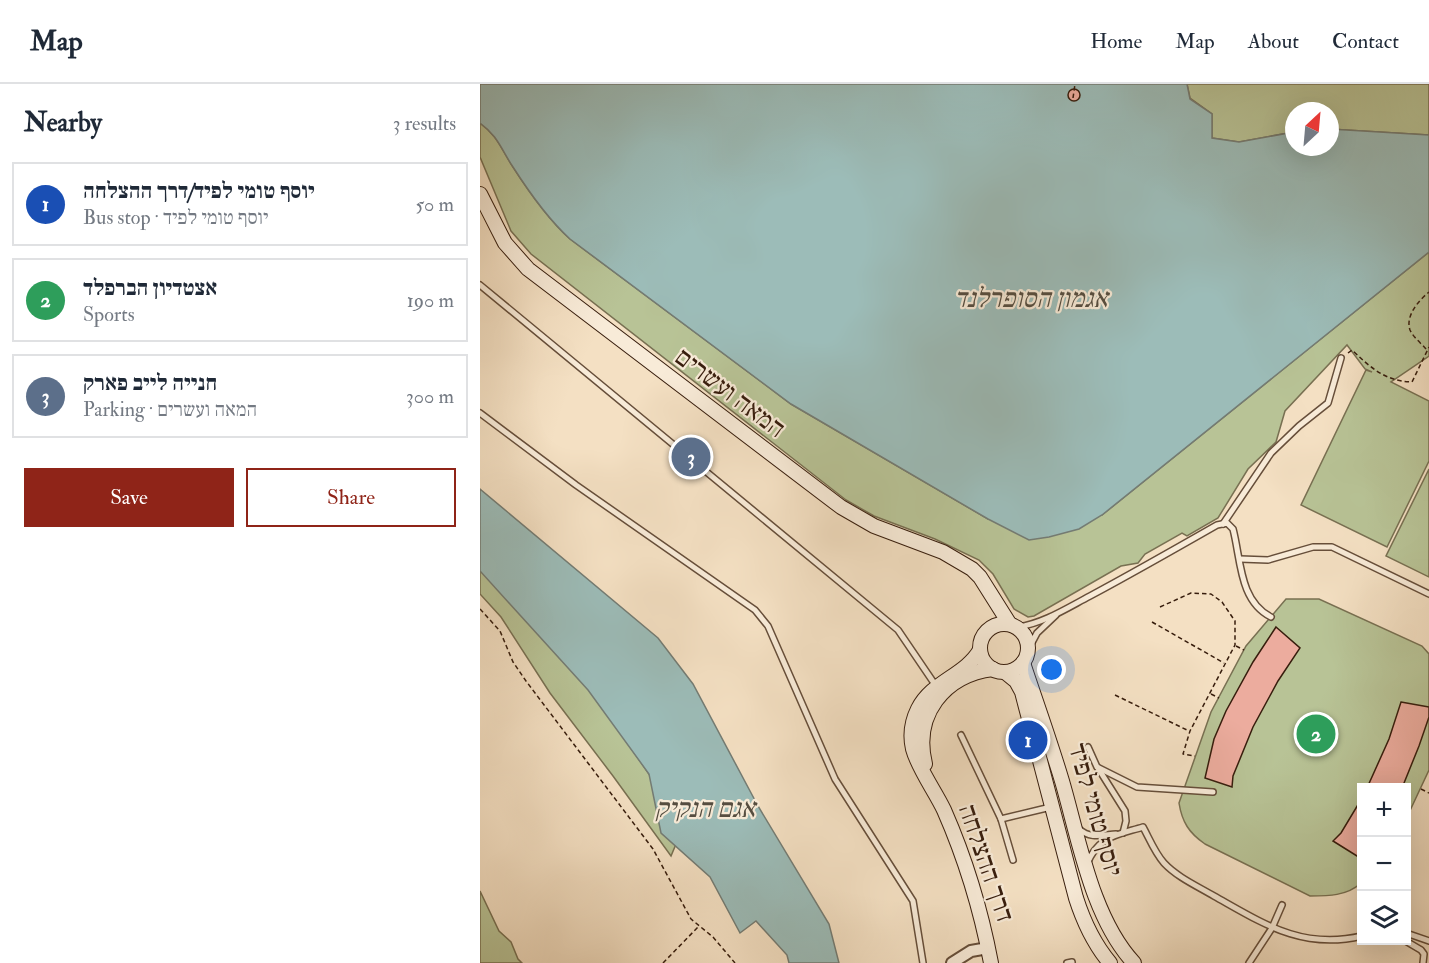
<!DOCTYPE html>
<html lang="en">
<head>
<meta charset="utf-8">
<style>
  :root { --surface:#fff; --page:#f2f2f3; --text:#1f2937; --muted:#747a83; --line:#e0e1e3; --accent:#8f2418 }
  body { margin:0; font-family:"IM FELL Double Pica","Frank Ruhl Libre",serif; background:var(--page); color:var(--text) }
  .controls { position:absolute; right:18px; bottom:18px; display:grid; overflow:hidden; border-radius:0px; box-shadow:0 6px 24px #0002 }
  .controls button { width:54px; height:54px; display:grid; place-items:center; padding:0; border:0; border-bottom:2px solid var(--line); background:var(--surface); color:var(--text); font:30px sans-serif }
  .compass { position:absolute; left:805px; top:18px; width:54px; height:54px; border-radius:50%; background:var(--surface); box-shadow:0 6px 24px #0002; rotate:26deg }
  .you { position:absolute; left:572px; top:586px; width:21px; height:21px; margin:-15px; border:4px solid #fff; border-radius:50%; background:#1a73e8; box-shadow:0 0 0 9px #1a73e833 }
  .badge { display:grid; place-items:center; width:39px; height:39px; border-radius:50%; background:var(--accent); color:#fff; font-size:20px; font-weight:700 }
  .pin { position:absolute; translate:-50% -50%; border:3px solid #fff; box-shadow:0 2px 6px #0006 }
  .list { margin:0; padding:0; list-style:none }
  h2 { display:flex; justify-content:space-between; align-items:center; height:78px; margin:0; padding:0 24px; font-size:26px }
  h2 small { font-size:20px; font-weight:400; color:var(--muted) }
  .list li { display:grid; grid-template-columns:39px 1fr auto; gap:18px; align-items:center; box-sizing:border-box; height:84px; margin:0 12px 12px; padding:0 12px; border:2px solid var(--line); border-radius:0px }
  .list b { display:block; font-size:22px; white-space:nowrap }
  .list p { margin:0; font-size:20px; white-space:nowrap; color:var(--muted) }
  .list em { font-size:20px; font-style:normal; color:var(--muted) }
  .actions { display:flex; gap:12px; padding:18px 24px }
  .actions a { flex:1; padding:14px 0; border:2px solid var(--accent); border-radius:0px; text-align:center; font-size:21px; color:var(--accent) }
  .actions .main { background:var(--accent); color:#fff }
  .icon { flex:none; width:33px; height:33px; fill:none; stroke:currentColor; stroke-width:2; stroke-linecap:round; stroke-linejoin:round }
  .map { position:relative; flex:none; width:949px; height:879px; overflow:hidden }
  header { display:flex; align-items:center; gap:36px; box-sizing:border-box; height:84px; padding:0 30px; background:var(--surface); border-bottom:2px solid var(--line) }
  header strong { font-size:28px }
  nav { display:flex; gap:33px; margin-inline-start:auto; font-size:21px }
  main { display:flex }
  aside { flex:1; background:var(--surface) }
  .map>svg:first-child { display:block }
  .green { fill:#b8c396; stroke:#787052; stroke-width:1.5 }
  .water { fill:#9cbcb8; stroke:#747c74; stroke-width:1.5 }
  .building { fill:#ecac9e; stroke:#371d0d; stroke-width:1.5 }
  .lines { fill:none; stroke-linecap:round; stroke-linejoin:round }
  .lane-casing { stroke:#664e3a; stroke-width:8 }
  .street-casing { stroke:#664e3a; stroke-width:14 }
  .secondary-casing { stroke:#371d0d; stroke-width:16 }
  .path { stroke:#371d0d; stroke-width:1.5; stroke-dasharray:4.5 3; stroke-linecap:butt }
  .lane { stroke:#f8ebd8; stroke-width:5 }
  .street { stroke:#f8ebd8; stroke-width:10 }
  .secondary { stroke:#f8ebd8; stroke-width:14 }
  .labels { text-anchor:middle; dominant-baseline:central; stroke-width:4.5; stroke-linejoin:round; paint-order:stroke }
  .street-label { font-size:26px; fill:#371d0d; stroke:#f8ebd8 }
  .water-label { font-size:27px; font-style:italic; fill:#554d40; stroke:#f8ebd8 }
</style>
</head>
<body>
<header>
<strong>Map</strong>
<nav><a>Home</a><a>Map</a><a>About</a><a>Contact</a></nav>
</header>
<main>
<aside>
<h2>Nearby<small>3 results</small></h2>
<ul class="list">
<li><span class="badge" style="background:#1a4fb4">1</span><div><b>יוסף טומי לפיד/דרך ההצלחה</b><p>Bus stop · יוסף טומי לפיד</p></div><em>50 m</em></li>
<li><span class="badge" style="background:#2e9e5b">2</span><div><b>אצטדיון הברפלד</b><p>Sports</p></div><em>190 m</em></li>
<li><span class="badge" style="background:#5c6f8a">3</span><div><b>חנייה לייב פארק</b><p>Parking · המאה ועשרים</p></div><em>300 m</em></li>
</ul>
<div class="actions"><a class="main">Save</a><a>Share</a></div>
</aside>
<div class="map">
<svg width="949" height="879" viewBox="0 0 949 879">
  <rect width="100%" height="100%" fill="#f4e0c3"/>
  <filter id="stains"><feTurbulence type="fractalNoise" baseFrequency=".00333" numOctaves="4"/><feColorMatrix values="0 0 0 0 .2 0 0 0 0 .09 0 0 0 0 .02 0 0 0 .5 -.17"/></filter>
  <radialGradient id="worn" r=".72"><stop offset=".6" stop-color="#630" stop-opacity="0"/><stop offset="1" stop-color="#630" stop-opacity=".3"/></radialGradient>
  <g class="green">
    <polygon points="707,0 949,0 949,51 850,45 850,27 814,27 814,48 759,58 732,54 732,30 710,14"/>
    <path d="M 0,39 C 18,52 21,65 33,83 C 49,108 68,135 90,155 L 311,320 L 508,435 L 622,431 L 949,168 L 949,272 L 911,298 L 949,317 L 949,377 L 907,463 L 821,421 L 886,286 L 892,288 L 885,285 L 867,261 L 805,327 L 796,358 L 768,385 L 738,434 L 707,452 L 702,449 L 665,470 L 658,479 L 641,482 L 554,532 L 548,533 L 534,525 L 513,490 L 499,476 L 455,455 L 394,432 L 366,416 L 51,170 L 31,147 L 0,73 Z"/>
    <polygon points="949,385 949,493 906,472"/>
    <polygon points="0,468 76,555 204,741 191,772 133,692 70,609 21,533 0,510"/>
    <path d="M 806,515 L 839,515 L 942,562 L 949,570 L 949,686 L 927,733 L 926,704 L 882,704 L 881,799 C 867,812 848,812 830,812 L 725,760 C 709,749 702,738 699,719 L 731,628 L 766,562 Z"/>
    <polygon points="0,807 19,847 31,858 38,875 42,879 0,879"/>
  </g>
  <g class="water">
    <path d="M 0,0 L 707,0 L 710,15 L 732,30 L 732,54 L 759,58 L 814,48 L 814,63 L 850,63 L 850,45 L 949,51 L 949,168 L 622,431 L 599,445 L 569,453 L 549,456 L 508,435 L 311,320 L 90,155 C 68,135 49,108 33,83 C 21,65 18,52 0,39 Z"/>
    <polygon points="0,405 178,554 213,600 278,722 349,840 359,879 309,879 307,871 276,837 260,849 230,793 181,749 169,690 108,606 0,487"/>
  </g>
  <g class="building">
    <circle cx="594" cy="11" r="6"/>
    <polygon points="796,543 820,564 798,597 773,643 753,692 752,703 725,694 734,655 746,627 773,578"/>
    <polygon points="921,618 949,623 949,633 939,662 922,704 887,704 909,655"/>
    <polygon points="882,714 882,768 877,772 853,757 861,749"/>
  </g>
  <g class="lines">
    <defs>
      <g id="lane">
        <polyline points="0,201 418,546 456,602"/>
        <polyline points="0,329 96,401 275,526 288,542 355,695 433,817 443,879"/>
        <polyline points="743,440 791,369 819,342 848,319 861,274"/>
        <polyline points="760,475 788,476 833,463 852,463 949,510"/>
        <path d="M 538,543 C 564,539 587,524 610,512 C 653,489 695,465 737,441 L 747,439 L 753,445 C 761,475 759,517 791,533"/>
        <polyline points="549,564 557,549 576,531"/>
        <polyline points="481,651 521,735 533,776"/>
        <polyline points="608,663 617,683 657,703 733,708"/>
        <polyline points="618,684 645,727 646,737 643,749"/>
        <polyline points="521,735 571,723"/>
        <path d="M 599,745 C 610,755 622,751 636,750"/>
        <path d="M 607,780 C 618,752 637,751 663,743 C 669,754 675,769 684,779 C 697,793 717,802 734,812 C 784,840 822,866 882,852"/>
        <polyline points="926,849 949,857"/>
        <polyline points="924,856 941,866 944,870 943,879"/>
        <polyline points="587,879 592,878"/>
        <polyline points="769,879 792,844 802,821"/>
      </g>
      <polyline id="street" points="472,879 491,867 508,864"/>
      <g id="secondary">
        <polyline points="0,110 25,159 48,185 361,423 394,442 463,468 492,485 500,493 529,539"/>
        <circle cx="524" cy="564" r="24"/>
        <path d="M 500,566 C 485,592 452,597 438,625 C 432,637 430,652 433,665 C 438,684 455,707 464,726 C 486,776 501,826 511,879"/>
        <path d="M 543,579 C 556,618 570,657 582,697 C 599,755 612,834 654,879"/>
        <path d="M 525,588 L 536,597 L 542,608 L 596,814 C 604,839 614,860 630,879"/>
        <path d="M 445,680 C 433,631 464,591 513,585"/>
      </g>
    </defs>
    <use href="#lane" class="lane-casing"/>
    <use href="#street" class="street-casing"/>
    <use href="#secondary" class="secondary-casing"/>
    <g class="path">
      <polyline points="593,14 595,0"/>
      <path d="M 946,265 C 941,259 933,253 930,246 C 925,232 939,216 949,208"/>
      <path d="M 868,269 L 872,266 C 891,284 905,297 932,298 L 949,263"/>
      <polyline points="680,523 711,509 731,510 742,518 755,537 755,561 710,647 703,670 715,672"/>
      <polyline points="0,525 20,547 33,578 46,597 173,765 211,835 233,853 255,879"/>
      <polyline points="672,538 744,579"/>
      <polyline points="756,562 764,566"/>
      <polyline points="731,610 739,614"/>
      <polyline points="635,611 709,647"/>
      <polyline points="941,705 949,709"/>
      <polyline points="183,879 219,842"/>
    </g>
    <use href="#lane" class="lane"/>
    <use href="#street" class="street"/>
    <use href="#secondary" class="secondary"/>
  </g>
  <g class="labels">
    <g class="street-label">
      <text transform="translate(250 309) rotate(37)">המאה ועשרים</text>
      <text transform="translate(615 726) rotate(74)">יוסף טומי לפיד</text>
      <text transform="translate(506 779) rotate(71)">דרך ההצלחה</text>
    </g>
    <g class="water-label">
      <text x="551" y="214">אגמון הסופרלנד</text>
      <text x="225" y="724">אגם הנקיק</text>
    </g>
  </g>
  <rect width="100%" height="100%" filter="url(#stains)"/>
  <rect width="100%" height="100%" fill="url(#worn)"/>
</svg>
<div class="controls">
<button>+</button>
<button>−</button>
<button><svg class="icon" aria-label="layers" viewBox="0 0 24 24"><path d="M12 4l9 5-9 5-9-5zM3 14l9 5 9-5"/></svg></button>
</div>
<svg class="compass" viewBox="-18 -18 36 36"><path d="M0-13l5 13h-10z" fill="#e53935"/><path d="M0 13l5-13h-10z" fill="#747a83"/></svg>
<div class="you"></div>
<div class="pin badge" style="left:548px;top:656px;background:#1a4fb4">1</div>
<div class="pin badge" style="left:836px;top:650px;background:#2e9e5b">2</div>
<div class="pin badge" style="left:211px;top:373px;background:#5c6f8a">3</div>
</div>
</main>
</body>
</html>
